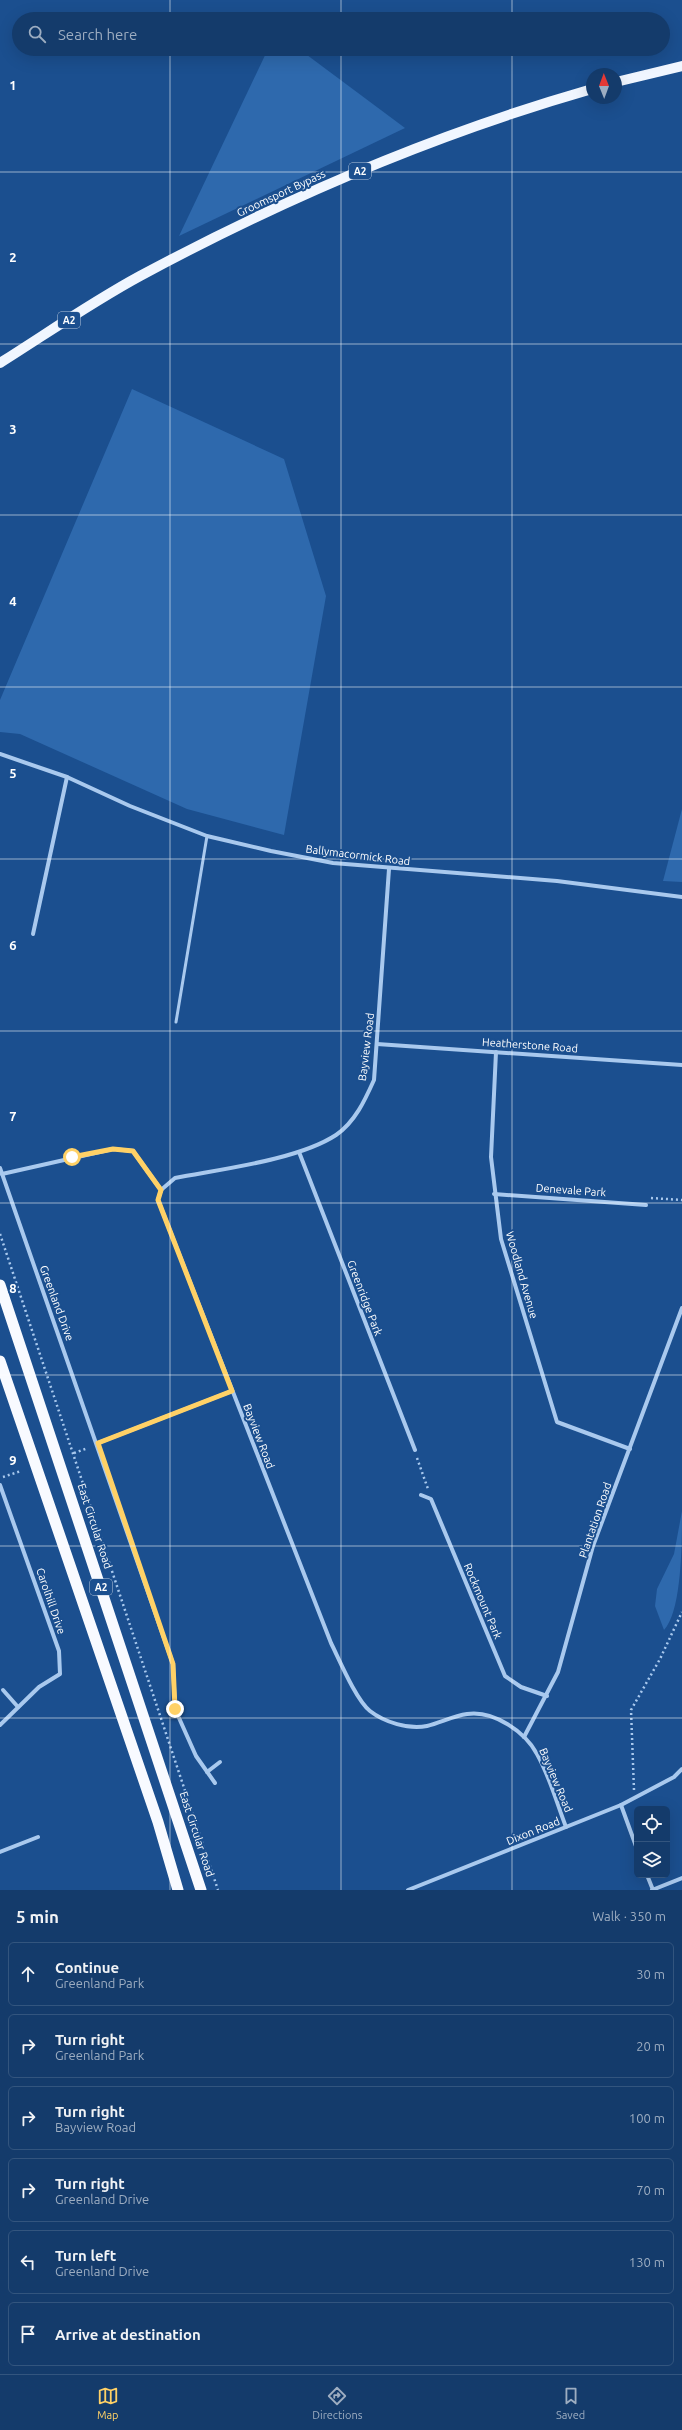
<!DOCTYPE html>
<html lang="en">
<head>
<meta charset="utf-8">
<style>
  :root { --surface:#143b6b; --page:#1d4271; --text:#f1f3f6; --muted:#9dadc1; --line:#33557e; --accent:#ffd166 }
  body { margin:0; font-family:Ubuntu,sans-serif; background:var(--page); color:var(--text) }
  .controls { position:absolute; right:12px; bottom:12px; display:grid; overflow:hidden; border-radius:6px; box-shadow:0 4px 16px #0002 }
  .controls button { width:36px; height:36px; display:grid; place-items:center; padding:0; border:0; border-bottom:1px solid var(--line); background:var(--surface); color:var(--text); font:20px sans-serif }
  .compass { position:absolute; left:586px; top:68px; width:36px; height:36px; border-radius:50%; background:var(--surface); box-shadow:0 4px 16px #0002; rotate:359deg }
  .stop { position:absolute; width:12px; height:12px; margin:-9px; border:3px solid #ffd166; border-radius:50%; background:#fff }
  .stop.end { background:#ffd166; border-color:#fff; box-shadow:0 1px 4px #0008 }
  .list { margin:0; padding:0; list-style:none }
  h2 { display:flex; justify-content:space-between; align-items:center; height:52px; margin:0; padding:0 16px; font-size:17px }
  h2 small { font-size:13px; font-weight:400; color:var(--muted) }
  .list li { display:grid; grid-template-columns:26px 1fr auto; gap:12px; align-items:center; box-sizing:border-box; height:64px; margin:0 8px 8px; padding:0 8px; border:1px solid var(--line); border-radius:6px }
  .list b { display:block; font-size:15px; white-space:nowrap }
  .list p { margin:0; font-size:13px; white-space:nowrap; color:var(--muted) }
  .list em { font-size:13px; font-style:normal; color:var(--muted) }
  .icon { flex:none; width:22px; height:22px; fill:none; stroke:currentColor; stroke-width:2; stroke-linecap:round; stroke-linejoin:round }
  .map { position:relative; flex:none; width:682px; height:1890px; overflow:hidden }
  .search { position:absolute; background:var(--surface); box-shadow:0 4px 16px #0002; left:12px; right:12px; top:12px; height:44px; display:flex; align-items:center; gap:10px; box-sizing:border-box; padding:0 14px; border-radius:22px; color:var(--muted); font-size:15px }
  .sheet { height:484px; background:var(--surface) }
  nav { display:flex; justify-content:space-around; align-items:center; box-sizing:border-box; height:56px; border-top:1px solid var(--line); background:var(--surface); font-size:11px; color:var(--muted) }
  nav a { display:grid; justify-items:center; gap:2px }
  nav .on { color:var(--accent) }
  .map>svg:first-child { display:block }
  .green { fill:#2e69ad }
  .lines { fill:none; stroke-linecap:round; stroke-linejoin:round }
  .path { stroke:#a9c9ee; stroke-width:2.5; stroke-dasharray:2 3; stroke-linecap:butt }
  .service { stroke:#a9c9ee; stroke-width:3 }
  .minor { stroke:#a9c9ee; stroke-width:4 }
  .primary { stroke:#f0f6ff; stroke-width:10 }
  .trunk { stroke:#f8faff; stroke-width:11 }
  .route { stroke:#ffd166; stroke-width:5 }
  .grid { fill:none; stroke:#fff; stroke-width:1; stroke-opacity:0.55 }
  .labels { text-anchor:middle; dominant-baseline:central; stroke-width:4; stroke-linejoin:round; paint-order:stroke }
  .shield { fill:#1b4f8f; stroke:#bbcadd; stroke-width:1 }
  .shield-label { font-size:10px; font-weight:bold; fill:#fff }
  .street-label { font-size:11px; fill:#fff; stroke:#1b4f8f }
  .grid-label { font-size:13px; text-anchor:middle; font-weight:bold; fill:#fff; stroke:#1b4f8f; stroke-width:4; stroke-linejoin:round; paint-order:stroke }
</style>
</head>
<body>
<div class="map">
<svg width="682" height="1890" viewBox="0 0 682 1890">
  <rect width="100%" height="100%" fill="#1b4f8f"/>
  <g class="green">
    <polygon points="268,49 299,49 405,128 179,236"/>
    <polygon points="132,389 284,459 326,596 284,835 187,809 20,734 0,732 0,700"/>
    <polygon points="682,809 682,882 663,881"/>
    <path d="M 682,1511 C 682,1542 682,1611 664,1630 L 655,1606 L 657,1589 L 674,1554 Z"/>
  </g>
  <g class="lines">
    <g class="path">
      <polyline points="651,1198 682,1200"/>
      <polyline points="0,1234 218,1890"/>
      <polyline points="74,1453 88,1448"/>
      <polyline points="417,1458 428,1489"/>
      <polyline points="3,1477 21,1471"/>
      <polyline points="634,1790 631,1710 660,1659 682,1612"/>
    </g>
    <polyline class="service" points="176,1022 207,836"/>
    <g class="minor">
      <polyline points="0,754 67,777 130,806 207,836 271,851 333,863 557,881 682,897"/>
      <path d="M 389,869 L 374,1080 C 365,1100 355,1122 336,1135 C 298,1160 221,1169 175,1178 L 161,1190 L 158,1200 L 331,1643 C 339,1659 356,1700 370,1711 C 384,1722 409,1730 427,1726 C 440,1723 453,1716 467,1714 C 494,1710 525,1732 537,1754 C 550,1777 557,1804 566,1827"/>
      <polyline points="33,934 67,777"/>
      <polyline points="377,1044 682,1065"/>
      <polyline points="496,1052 491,1157 501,1239 557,1422 630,1449"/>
      <polyline points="299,1152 415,1450"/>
      <polyline points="0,1168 173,1664 175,1709 196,1756 215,1783"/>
      <polyline points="2,1174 113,1149 133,1151 161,1190"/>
      <polyline points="494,1194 646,1205"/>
      <polyline points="98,1443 232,1391"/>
      <polyline points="0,1485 59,1651 60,1674 39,1687 0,1725"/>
      <polyline points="421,1495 431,1499 505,1676 521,1687 547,1696"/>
      <polyline points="3,1690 18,1707"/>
      <polyline points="524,1737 558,1672 593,1546 682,1308"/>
      <polyline points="207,1772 220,1762"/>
      <polyline points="621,1805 637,1849"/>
      <polyline points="0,1852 38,1837"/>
      <polyline points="647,1875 653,1890"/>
      <polyline points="408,1890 621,1805 674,1777 682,1769"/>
      <polyline points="652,1890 682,1878"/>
    </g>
    <g class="primary">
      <polyline points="616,82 682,66"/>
      <path d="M 0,363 C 46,334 92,302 140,276 C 283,199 435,134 592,89"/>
    </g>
    <g class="trunk">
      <polyline points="0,1285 201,1890"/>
      <polyline points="0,1361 158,1822 178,1890"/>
    </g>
  </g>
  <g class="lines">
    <polyline class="route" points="72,1157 113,1149 133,1151 161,1190 158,1200 232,1391 98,1443 173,1664 175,1709"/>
  </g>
  <path class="grid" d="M 170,0 L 170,19M 341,0 L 341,19M 512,0 L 512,19M 170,49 L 170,1890M 341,49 L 341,1890M 512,49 L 512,1890M 0,172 L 682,172M 0,344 L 682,344M 0,515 L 682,515M 0,687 L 682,687M 0,859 L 682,859M 0,1031 L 682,1031M 0,1203 L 682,1203M 0,1375 L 682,1375M 0,1546 L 682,1546M 0,1718 L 682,1718"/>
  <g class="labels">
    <g class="shield">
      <rect x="349" y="163" width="22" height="16" rx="3"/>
      <rect x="58" y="312" width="22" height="16" rx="3"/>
      <rect x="90" y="1579" width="22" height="16" rx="3"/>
    </g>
    <g class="shield-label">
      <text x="360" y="171">A2</text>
      <text x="69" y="320">A2</text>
      <text x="101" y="1587">A2</text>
    </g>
    <g class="street-label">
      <text transform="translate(281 193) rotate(-25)">Groomsport Bypass</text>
      <text transform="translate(358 855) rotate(7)">Ballymacormick Road</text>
      <text transform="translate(530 1045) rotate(4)">Heatherstone Road</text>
      <text transform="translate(366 1047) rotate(-83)">Bayview Road</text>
      <text transform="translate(571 1190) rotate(4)">Denevale Park</text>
      <text transform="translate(522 1275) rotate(74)">Woodland Avenue</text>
      <text transform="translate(365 1298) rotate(69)">Greenridge Park</text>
      <text transform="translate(57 1303) rotate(70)">Greenland Drive</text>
      <text transform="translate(259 1436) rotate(69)">Bayview Road</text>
      <text transform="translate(595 1520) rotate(-71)">Plantation Road</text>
      <text transform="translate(95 1526) rotate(72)">East Circular Road</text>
      <text transform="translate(51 1601) rotate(71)">Carolhill Drive</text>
      <text transform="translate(483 1601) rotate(67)">Rockmount Park</text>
      <text transform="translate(556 1780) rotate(67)">Bayview Road</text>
      <text transform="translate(533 1831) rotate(-22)">Dixon Road</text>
      <text transform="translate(197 1834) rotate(72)">East Circular Road</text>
    </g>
  </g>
  <g class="grid-label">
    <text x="13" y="90">1</text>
    <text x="13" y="262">2</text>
    <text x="13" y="434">3</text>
    <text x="13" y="606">4</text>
    <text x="13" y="778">5</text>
    <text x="13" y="950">6</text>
    <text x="13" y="1121">7</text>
    <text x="13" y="1293">8</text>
    <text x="13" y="1465">9</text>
  </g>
</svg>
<div class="controls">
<button><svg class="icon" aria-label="locate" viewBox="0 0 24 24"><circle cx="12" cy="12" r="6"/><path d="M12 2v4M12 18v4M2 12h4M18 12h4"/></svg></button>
<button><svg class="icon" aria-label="layers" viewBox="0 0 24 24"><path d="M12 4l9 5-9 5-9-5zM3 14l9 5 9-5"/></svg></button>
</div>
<svg class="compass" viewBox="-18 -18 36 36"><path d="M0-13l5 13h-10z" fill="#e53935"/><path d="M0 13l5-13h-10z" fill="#9dadc1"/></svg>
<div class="stop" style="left:72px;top:1157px"></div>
<div class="stop end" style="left:175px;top:1709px"></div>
<div class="search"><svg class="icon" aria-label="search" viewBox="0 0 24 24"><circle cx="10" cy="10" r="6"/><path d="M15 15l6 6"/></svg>Search here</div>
</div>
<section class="sheet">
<h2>5 min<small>Walk · 350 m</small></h2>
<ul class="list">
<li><svg class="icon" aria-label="ahead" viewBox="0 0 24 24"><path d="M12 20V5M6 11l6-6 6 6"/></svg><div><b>Continue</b><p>Greenland Park</p></div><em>30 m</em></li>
<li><svg class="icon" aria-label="right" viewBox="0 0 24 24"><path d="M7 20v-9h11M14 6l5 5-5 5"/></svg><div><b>Turn right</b><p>Greenland Park</p></div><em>20 m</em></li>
<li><svg class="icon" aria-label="right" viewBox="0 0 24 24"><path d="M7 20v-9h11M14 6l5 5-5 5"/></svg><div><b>Turn right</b><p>Bayview Road</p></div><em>100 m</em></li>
<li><svg class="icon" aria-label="right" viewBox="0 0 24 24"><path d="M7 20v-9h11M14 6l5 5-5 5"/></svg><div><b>Turn right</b><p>Greenland Drive</p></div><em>70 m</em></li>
<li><svg class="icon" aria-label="left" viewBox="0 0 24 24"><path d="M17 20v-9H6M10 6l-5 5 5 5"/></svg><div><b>Turn left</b><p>Greenland Drive</p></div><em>130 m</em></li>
<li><svg class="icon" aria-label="arrive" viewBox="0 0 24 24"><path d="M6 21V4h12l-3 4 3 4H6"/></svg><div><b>Arrive at destination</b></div></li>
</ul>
</section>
<nav>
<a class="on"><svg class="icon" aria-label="map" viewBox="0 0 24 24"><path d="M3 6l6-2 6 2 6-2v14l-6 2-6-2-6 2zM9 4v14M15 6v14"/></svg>Map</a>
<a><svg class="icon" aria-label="directions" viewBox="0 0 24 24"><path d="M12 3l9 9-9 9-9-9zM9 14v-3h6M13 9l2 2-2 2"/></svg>Directions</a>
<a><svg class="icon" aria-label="saved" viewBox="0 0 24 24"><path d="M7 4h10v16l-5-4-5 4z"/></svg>Saved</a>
</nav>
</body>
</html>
